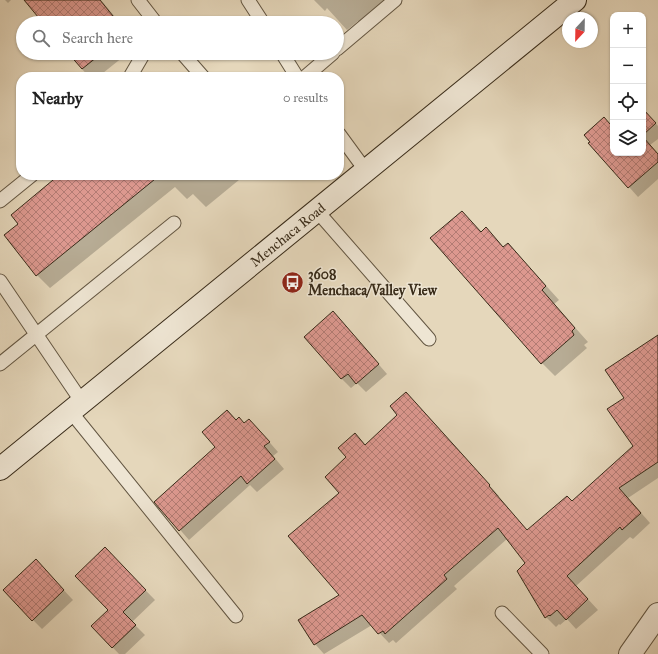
<!DOCTYPE html>
<html lang="en">
<head>
<meta charset="utf-8">
<style>
  :root { --surface:#fff; --page:#f2f2f2; --text:#222; --muted:#767676; --line:#e0e0e0 }
  body { margin:0; font-family:"IM FELL Great Primer",serif; background:var(--page); color:var(--text) }
  .controls { position:absolute; right:12px; top:12px; display:grid; overflow:hidden; border-radius:8px; box-shadow:0 1px 3px #0004 }
  .controls button { width:36px; height:36px; display:grid; place-items:center; padding:0; border:0; border-bottom:1px solid var(--line); background:var(--surface); color:var(--text); font:20px sans-serif }
  .compass { position:absolute; left:562px; top:12px; width:36px; height:36px; border-radius:50%; background:var(--surface); box-shadow:0 1px 3px #0004; rotate:202deg }
  .list { margin:0; padding:0; list-style:none }
  h2 { display:flex; justify-content:space-between; align-items:center; height:52px; margin:0; padding:0 16px; font-size:17px }
  h2 small { font-size:13px; font-weight:400; color:var(--muted) }
  .icon { flex:none; width:22px; height:22px; fill:none; stroke:currentColor; stroke-width:2; stroke-linecap:round; stroke-linejoin:round }
  .map { position:relative; flex:none; width:658px; height:654px; overflow:hidden }
  .search { position:absolute; background:var(--surface); box-shadow:0 1px 3px #0004; left:16px; top:16px; width:328px; height:44px; display:flex; align-items:center; gap:10px; box-sizing:border-box; padding:0 14px; border-radius:22px; color:var(--muted); font-size:15px }
  .panel { position:absolute; background:var(--surface); box-shadow:0 1px 3px #0004; left:16px; top:72px; width:328px; height:108px; border-radius:16px }
  .map>svg:first-child { display:block }
  .shadow { fill:#0003 }
  .building { fill:url(#building-cross-hatch); stroke:#382b19 }
  .lines { fill:none; stroke-linecap:round; stroke-linejoin:round }
  .service-casing { stroke:#635642; stroke-width:15 }
  .minor-casing { stroke:#635642; stroke-width:24 }
  .secondary-casing { stroke:#382b19; stroke-width:24 }
  .service { stroke:#eee5d3; stroke-width:13 }
  .minor { stroke:#eee5d3; stroke-width:22 }
  .secondary { stroke:#eee5d3; stroke-width:22 }
  .labels { text-anchor:middle; dominant-baseline:central; stroke-width:3; stroke-linejoin:round; paint-order:stroke }
  .street-label { font-size:14px; fill:#382b19; stroke:#eee5d3 }
  .poi-label { font-size:14px; font-weight:bold; fill:#382b19; stroke:#eee5d3; text-anchor:start }
</style>
</head>
<body>
<div class="map">
<svg width="658" height="654" viewBox="0 0 658 654">
  <defs>
    <pattern id="building-cross-hatch" width="8" height="8" patternUnits="userSpaceOnUse"><rect width="8" height="8" fill="#dc988f"/><path d="M0 0l8 8M0 8l8-8" fill="none" stroke="#b37c74"/></pattern>
  </defs>
  <rect width="100%" height="100%" fill="#e5d7bb"/>
  <filter id="stains"><feTurbulence type="fractalNoise" baseFrequency=".005" numOctaves="4"/><feColorMatrix values="0 0 0 0 .2 0 0 0 0 .09 0 0 0 0 .02 0 0 0 .5 -.17"/></filter>
  <radialGradient id="worn" r=".72"><stop offset=".6" stop-color="#630" stop-opacity="0"/><stop offset="1" stop-color="#630" stop-opacity=".3"/></radialGradient>
  <g class="shadow">
    <polygon points="5,0 11,0 8,3"/>
    <polygon points="26,0 101,0 120,23 45,23"/>
    <polygon points="314,0 388,0 360,23 358,21 347,30 327,8 325,11"/>
    <polygon points="68,53 128,53 98,77 89,77"/>
    <polygon points="643,109 658,126 658,139 650,145 658,154 658,179 638,197 590,143 613,122 613,153 643,153"/>
    <polygon points="61,175 245,175 206,207 193,194 187,199 175,187 50,288 37,275 20,224"/>
    <polygon points="462,212 481,232 486,228 504,248 508,244 521,258 559,300 554,304 588,342 584,345 587,348 555,376 542,363"/>
    <polygon points="342,322 387,374 366,392 357,383 351,388 341,378"/>
    <polygon points="658,336 658,478 628,498 650,523 633,539 630,537 576,586 598,610 576,629 567,619 560,625 559,624 556,627 546,617 527,564 507,539 454,586 457,589 396,643 393,640 389,643 372,625 324,654 315,644 340,595 340,493 365,446 416,403 499,496 498,497 527,531 572,502 634,447 625,398"/>
    <polygon points="236,421 258,429 278,452 273,456 284,469 257,492 250,485 189,540 156,502 217,447"/>
    <polygon points="114,558 155,600 132,622 145,635 125,654 119,654 92,626 109,610"/>
    <polygon points="45,570 73,600 42,629 33,620"/>
  </g>
  <g class="building">
    <polygon points="24,0 100,0 113,16 109,19 112,23 43,23"/>
    <polygon points="68,53 102,53 82,69"/>
    <polygon points="643,109 656,123 643,135"/>
    <polygon points="604,117 610,124 613,121 613,153 643,153 643,137 658,154 658,162 628,188 588,143 590,142 584,135"/>
    <polygon points="59,175 160,175 36,276 4,235 18,224 11,215"/>
    <polygon points="462,211 481,232 486,227 503,247 508,243 546,286 542,290 575,328 572,331 574,335 541,364 430,238"/>
    <polygon points="333,311 379,364 356,384 348,374 341,379 304,337"/>
    <polygon points="658,335 658,462 619,488 641,513 622,530 620,527 567,576 588,599 566,620 557,610 550,616 549,615 545,618 517,571 525,563 498,528 444,575 447,579 385,634 383,631 378,634 362,615 314,645 298,620 339,595 288,536 339,493 325,477 346,457 338,448 355,433 365,445 397,415 390,406 406,392 490,485 489,486 527,530 567,496 572,501 633,446 607,409 624,398 605,370"/>
    <polygon points="227,410 236,420 239,417 244,423 249,419 270,442 264,446 275,459 247,484 241,476 179,531 154,502 215,447 202,432"/>
    <polygon points="105,547 146,590 123,612 136,625 112,648 91,626 108,610 75,576"/>
    <polygon points="36,559 64,590 32,621 3,590"/>
  </g>
  <g class="lines">
    <defs>
      <g id="service">
        <polyline points="138,0 156,23"/>
        <polyline points="248,0 263,23"/>
        <polyline points="337,49 395,0"/>
        <polyline points="182,53 203,77"/>
        <polyline points="282,53 297,77"/>
        <polyline points="130,77 144,53"/>
        <polyline points="305,77 333,53"/>
        <polyline points="339,134 366,171"/>
        <polyline points="0,201 32,175"/>
        <polyline points="317,211 429,339"/>
        <polyline points="0,281 82,402"/>
        <polyline points="0,364 174,223"/>
        <polyline points="71,412 236,616"/>
        <polyline points="502,613 542,654"/>
      </g>
      <polyline id="minor" points="630,654 658,614"/>
      <polyline id="secondary" points="0,469 575,0"/>
    </defs>
    <use href="#service" class="service-casing"/>
    <use href="#minor" class="minor-casing"/>
    <use href="#secondary" class="secondary-casing"/>
    <use href="#service" class="service"/>
    <use href="#minor" class="minor"/>
    <use href="#secondary" class="secondary"/>
  </g>
  <defs>
    <symbol id="bus-disc" viewBox="-11 -11 22 22"><circle r="9.5" fill="#8f2418" stroke="#eee5d3"/><path d="M-5-6H5V4H4V6H2V4H-2V6H-4V4H-5ZM-3.5-4V0h7V-4ZM-3.5 1.2v1.5H-2V1.2ZM2 1.2v1.5H3.5V1.2Z" fill="#fff"/></symbol>
  </defs>
  <g fill-rule="evenodd">
    <use href="#bus-disc" x="280" y="270" width="25" height="25"/>
  </g>
  <g class="labels">
    <g class="street-label">
      <text transform="translate(288 235) rotate(-39)">Menchaca Road</text>
    </g>
    <g class="poi-label">
      <text x="308" y="274">3608<tspan x="308" dy="16">Menchaca/Valley View</tspan></text>
    </g>
  </g>
  <rect width="100%" height="100%" filter="url(#stains)"/>
  <rect width="100%" height="100%" fill="url(#worn)"/>
</svg>
<div class="controls">
<button>+</button>
<button>−</button>
<button><svg class="icon" aria-label="locate" viewBox="0 0 24 24"><circle cx="12" cy="12" r="6"/><path d="M12 2v4M12 18v4M2 12h4M18 12h4"/></svg></button>
<button><svg class="icon" aria-label="layers" viewBox="0 0 24 24"><path d="M12 4l9 5-9 5-9-5zM3 14l9 5 9-5"/></svg></button>
</div>
<svg class="compass" viewBox="-18 -18 36 36"><path d="M0-13l5 13h-10z" fill="#e53935"/><path d="M0 13l5-13h-10z" fill="#767676"/></svg>
<div class="search"><svg class="icon" aria-label="search" viewBox="0 0 24 24"><circle cx="10" cy="10" r="6"/><path d="M15 15l6 6"/></svg>Search here</div>
<section class="panel">
<h2>Nearby<small>0 results</small></h2>
<ul class="list">
</ul>
</section>
</div>
</body>
</html>
